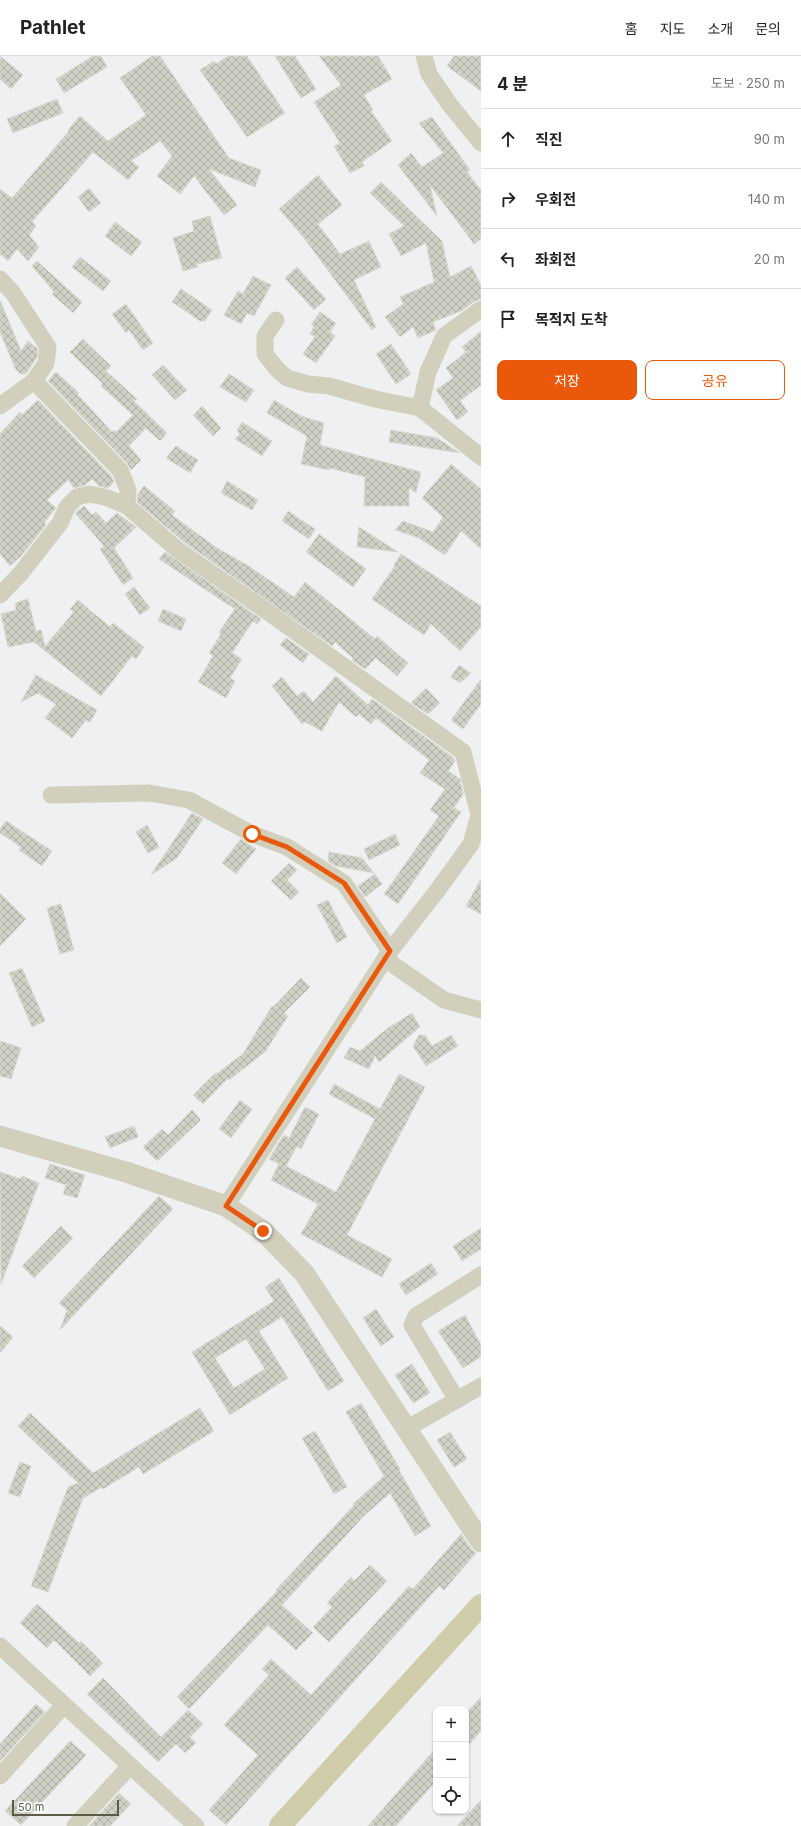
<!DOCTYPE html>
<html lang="ko">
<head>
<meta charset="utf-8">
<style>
  :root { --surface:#fff; --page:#f2f2f2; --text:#222; --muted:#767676; --line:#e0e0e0; --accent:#ea580c }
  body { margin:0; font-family:Inter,"Noto Sans KR",sans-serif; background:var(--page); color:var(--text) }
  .controls { position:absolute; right:12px; bottom:12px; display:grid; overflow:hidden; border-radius:8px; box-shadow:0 1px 3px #0004 }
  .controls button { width:36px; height:36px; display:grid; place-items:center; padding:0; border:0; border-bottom:1px solid var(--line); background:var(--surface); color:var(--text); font:20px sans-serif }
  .scale { position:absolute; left:12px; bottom:10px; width:107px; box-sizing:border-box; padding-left:4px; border:2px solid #5d5b45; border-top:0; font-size:11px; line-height:14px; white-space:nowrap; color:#5d5b45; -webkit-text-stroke:3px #fff; paint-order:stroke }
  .stop { position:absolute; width:12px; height:12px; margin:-9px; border:3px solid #ea580c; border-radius:50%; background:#fff }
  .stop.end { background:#ea580c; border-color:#fff; box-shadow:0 1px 4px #0008 }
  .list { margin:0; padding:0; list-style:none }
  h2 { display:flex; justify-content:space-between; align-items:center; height:52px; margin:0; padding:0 16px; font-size:17px }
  h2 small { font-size:13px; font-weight:400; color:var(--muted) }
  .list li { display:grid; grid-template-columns:26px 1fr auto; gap:12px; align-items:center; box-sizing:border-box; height:60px; padding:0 16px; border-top:1px solid var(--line) }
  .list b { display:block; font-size:15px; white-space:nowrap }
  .list em { font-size:13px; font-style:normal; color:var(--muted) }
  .actions { display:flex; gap:8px; padding:12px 16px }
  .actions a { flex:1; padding:9px 0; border:1px solid var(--accent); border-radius:8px; text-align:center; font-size:14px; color:var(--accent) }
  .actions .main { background:var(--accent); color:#fff }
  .icon { flex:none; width:22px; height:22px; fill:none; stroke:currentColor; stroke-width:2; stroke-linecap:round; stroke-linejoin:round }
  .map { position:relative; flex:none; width:481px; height:1770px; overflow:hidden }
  header { display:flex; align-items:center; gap:24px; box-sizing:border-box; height:56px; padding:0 20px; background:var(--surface); border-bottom:1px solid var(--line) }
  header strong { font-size:19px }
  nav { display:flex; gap:22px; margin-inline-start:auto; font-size:14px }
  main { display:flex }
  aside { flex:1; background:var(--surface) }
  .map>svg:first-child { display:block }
  .building { fill:url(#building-cross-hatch); stroke:#d9dad1; fill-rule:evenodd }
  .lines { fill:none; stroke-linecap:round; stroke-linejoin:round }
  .minor { stroke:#d2d0bd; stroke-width:17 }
  .tertiary { stroke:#d2d0bd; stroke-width:21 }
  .primary { stroke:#d0cdab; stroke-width:22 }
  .route { stroke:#ea580c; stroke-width:5 }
</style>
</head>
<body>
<header>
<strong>Pathlet</strong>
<nav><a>홈</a><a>지도</a><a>소개</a><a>문의</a></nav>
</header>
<main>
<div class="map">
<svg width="481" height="1770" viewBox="0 0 481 1770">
  <defs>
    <pattern id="building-cross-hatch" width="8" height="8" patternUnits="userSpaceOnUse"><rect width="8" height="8" fill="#d0d1c7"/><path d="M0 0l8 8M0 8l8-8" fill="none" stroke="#acada3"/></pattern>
  </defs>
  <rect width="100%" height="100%" fill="#eef0f1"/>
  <g class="building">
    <polygon points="0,0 23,19 11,33 0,23"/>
    <polygon points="93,0 101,0 107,11 64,37 56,23"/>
    <polygon points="152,0 160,0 229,102 261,114 255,131 209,113 237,149 224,159 194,120 180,138 157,120 172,100 160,85 131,105 139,111 128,124 93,96 32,166 36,170 29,179 39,191 28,205 17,193 8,205 0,198 0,133 12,142 69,75 68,74 80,60 108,85 146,59 120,22"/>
    <polygon points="228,0 247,0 285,57 247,81 200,14 214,5 216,8"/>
    <polygon points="275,0 295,0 316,33 301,42"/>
    <polygon points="319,0 378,0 392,23 364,39 373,54 371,55 392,85 362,106 364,110 350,117 334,90 340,87 314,46 341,29"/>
    <polygon points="454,0 481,0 481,35 447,10"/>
    <polygon points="57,43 63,57 13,77 7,63"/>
    <polygon points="432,61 470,114 467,116 481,134 481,183 474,188 430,129 437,160 398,109 411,97 422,111 443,97 419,67"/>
    <polygon points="318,119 342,149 318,168 340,198 369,185 381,211 354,224 376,271 372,274 304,182 279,153"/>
    <polygon points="381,126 442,185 450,221 471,210 481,229 481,243 475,245 461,255 433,266 436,274 418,282 413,271 400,281 385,261 403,248 400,241 434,226 426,187 401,200 389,178 404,170 370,137"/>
    <polygon points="89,132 101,147 89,156 78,141"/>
    <polygon points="210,160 222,202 197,208 198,211 183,215 173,182 194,175 192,165"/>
    <polygon points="115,166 142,186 131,200 105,180"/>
    <polygon points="80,201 111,225 103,235 72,211"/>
    <polygon points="37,205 82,246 73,257 52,238 54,236 32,210"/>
    <polygon points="297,211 326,243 314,254 285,222"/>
    <polygon points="253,220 271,229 254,260 247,257 241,268 224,259 238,235 243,238"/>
    <polygon points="181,233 212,254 205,265 200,265 172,246"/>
    <polygon points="0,244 21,295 28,285 38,293 37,301 26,318 21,318 16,314 0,276"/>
    <polygon points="126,248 153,287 143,294 129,274 126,277 112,258"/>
    <polygon points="320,256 336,267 330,276 335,280 316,307 303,298 315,281 310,278 314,271 311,269"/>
    <polygon points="481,275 481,329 460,345 468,356 457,364 436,334 453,322 446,312 466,296 462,291"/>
    <polygon points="83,283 111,310 106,315 137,343 134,345 167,377 160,385 146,372 129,390 141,404 131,414 127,407 48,325 56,316 79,337 77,338 112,376 114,374 116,376 133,359 101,330 103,328 70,296"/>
    <polygon points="391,288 411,318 396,328 376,298"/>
    <polygon points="163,309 187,334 175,344 152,319"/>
    <polygon points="229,318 254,334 246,346 220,331"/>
    <polygon points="38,344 111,420 114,426 108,432 99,430 92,423 85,429 74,432 68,424 47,444 56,452 44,467 46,469 21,500 10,510 0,498 0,378 20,356 22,359"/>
    <polygon points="274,344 301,360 324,367 320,389 421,416 416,437 409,432 409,450 364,450 365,421 329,412 329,414 301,408 307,380 267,357"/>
    <polygon points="202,350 221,372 213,380 193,359"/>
    <polygon points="242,366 272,385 262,400 235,383 240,378 237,374"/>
    <polygon points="391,374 437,382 460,397 389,386"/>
    <polygon points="176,390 198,404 190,417 166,402"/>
    <polygon points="451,408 481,433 481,493 461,475 445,499 419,482 395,474 403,465 433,476 443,461 422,442"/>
    <polygon points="227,425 258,444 252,454 221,437"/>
    <polygon points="144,430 175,455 172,459 217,492 247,509 294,541 305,526 375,583 377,580 408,607 397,620 376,602 365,613 352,604 353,602 335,586 332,590 184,486 137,446 138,438"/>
    <polygon points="84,450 92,459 96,456 106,467 117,457 136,471 114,492 133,522 123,529 100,493 104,490 75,457"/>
    <polygon points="288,455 315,473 309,483 282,465"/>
    <polygon points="359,471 398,496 357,491"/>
    <polygon points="319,478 366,513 353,531 306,496"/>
    <polygon points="165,496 261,563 257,568 253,565 232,597 242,603 230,622 235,625 226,642 198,626 213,600 209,597 221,578 219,576 235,553 159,503"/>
    <polygon points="401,498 481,550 481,571 460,595 431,568 424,579 372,543 395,510 394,509"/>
    <polygon points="134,531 150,552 140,559 125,538"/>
    <polygon points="28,543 36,575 41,574 45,590 74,556 70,553 78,544 110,571 113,567 144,591 136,603 132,600 101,640 34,586 8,591 1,558 16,554 15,547"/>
    <polygon points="163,553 186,563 181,575 158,565"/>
    <polygon points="286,582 309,598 303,607 280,589"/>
    <polygon points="459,609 471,617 460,627 451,621"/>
    <polygon points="36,619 97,654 90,666 86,664 72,682 45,662 56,648 38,637 21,646"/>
    <polygon points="336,620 368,649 372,643 454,702 455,705 448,715 460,723 463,738 454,752 461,756 398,848 384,838 439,760 430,754 445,733 420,717 429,704 376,662 371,668 359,658 356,661 339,646 322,675 305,666 302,668 272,630 282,621 297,640 304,635 313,646"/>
    <polygon points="481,623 481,648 463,673 451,664"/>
    <polygon points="426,632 440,647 428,658 411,647"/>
    <polygon points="192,757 203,763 177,802 151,819"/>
    <polygon points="6,765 52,795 42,810 19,794 21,791 0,777 0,773"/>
    <polygon points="147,769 159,791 148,797 136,776"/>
    <polygon points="395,778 400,789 369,804 364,793"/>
    <polygon points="241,783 256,793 236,818 222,807"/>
    <polygon points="329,796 362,802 374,817 336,810 328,805"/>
    <polygon points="289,807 297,814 287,824 299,836 291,844 271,825"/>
    <polygon points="375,818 382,828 365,841 358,830"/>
    <polygon points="481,823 481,858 466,850"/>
    <polygon points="0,837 26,863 0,890"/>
    <polygon points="328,844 347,881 337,887 317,849"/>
    <polygon points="61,848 74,894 60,898 47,852"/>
    <polygon points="22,912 45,965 32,971 9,917"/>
    <polygon points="301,922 310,931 284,957 288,960 265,996 229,1024 228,1022 203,1048 193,1039 215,1017 216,1018 243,998 272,950 273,951"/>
    <polygon points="412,957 420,971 379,1006 375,1000 369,1013 344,1002 350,991 360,995 388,972"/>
    <polygon points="419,979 425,979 432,990 451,979 458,990 426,1010 413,990"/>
    <polygon points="0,985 21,992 11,1023 0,1020"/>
    <polygon points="399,1018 425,1031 347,1179 392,1203 382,1221 301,1178 318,1148 271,1124 279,1108 269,1103 284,1079 289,1082 305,1051 319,1058 301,1093 297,1090 286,1110 336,1136 375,1063 329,1038 334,1028 380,1053"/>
    <polygon points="240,1044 252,1053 231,1082 219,1073"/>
    <polygon points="192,1054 201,1064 157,1105 143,1091 162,1073 168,1079"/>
    <polygon points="134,1070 138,1081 110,1092 105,1081"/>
    <polygon points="50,1108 85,1119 77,1142 63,1138 66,1129 45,1122"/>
    <polygon points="0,1116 21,1123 22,1120 39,1127 1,1228"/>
    <polygon points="159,1140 173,1153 60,1274 67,1254 59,1247"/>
    <polygon points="61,1170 73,1182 34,1222 22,1210"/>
    <polygon points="481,1172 481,1193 462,1205 453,1190"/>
    <polygon points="431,1207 438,1218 406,1239 399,1228"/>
    <path d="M 279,1222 L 344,1325 L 328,1335 L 282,1261 L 259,1275 L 288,1322 L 230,1359 L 192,1296 L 274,1245 L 265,1231 ZM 246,1283 L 265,1313 L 234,1332 L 215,1302 Z"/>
    <polygon points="376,1253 394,1281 381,1290 363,1262"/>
    <polygon points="465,1259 481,1289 481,1301 463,1312 438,1275"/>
    <polygon points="0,1270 13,1281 0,1297"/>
    <polygon points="412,1308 430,1337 413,1347 395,1319"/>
    <polygon points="361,1347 400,1413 399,1414 431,1470 415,1480 390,1437 364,1460 282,1549 313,1577 296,1594 268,1569 189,1653 177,1641 277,1535 276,1534 354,1449 353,1448 384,1420 346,1356"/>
    <polygon points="200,1352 214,1375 143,1418 139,1411 103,1433 102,1431 83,1442 48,1536 31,1530 68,1431 78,1427 18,1370 30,1357 93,1417"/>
    <polygon points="315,1375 347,1431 334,1438 302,1382"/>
    <polygon points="450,1376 467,1403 454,1411 437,1384"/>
    <polygon points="20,1406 31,1410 20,1441 8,1437"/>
    <polygon points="461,1478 471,1493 476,1497 444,1534 439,1530 226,1769 209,1754 258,1699 224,1669 269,1619 262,1613 271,1603 311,1639 409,1530 413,1533"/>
    <polygon points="370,1509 387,1525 329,1586 313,1571 332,1551 327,1547 351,1521 354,1525"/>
    <polygon points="37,1548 79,1587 81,1585 103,1607 90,1620 54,1584 47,1592 20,1567"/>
    <polygon points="103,1622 161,1681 188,1654 203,1668 190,1681 196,1687 185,1697 176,1688 158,1706 87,1638"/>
    <polygon points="481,1641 481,1675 466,1692 466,1657"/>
    <polygon points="36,1648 45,1656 0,1705 0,1688"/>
    <polygon points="70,1685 86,1699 21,1769 5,1755"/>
    <polygon points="436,1692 436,1725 396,1770 368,1770"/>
    <polygon points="119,1737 131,1748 110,1770 89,1770"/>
    <polygon points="481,1744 481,1770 457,1770"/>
  </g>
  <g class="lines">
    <g class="minor">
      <polyline points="424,0 429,18 450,49 481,87"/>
      <polyline points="0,223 13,237 48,291 46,307 34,325 0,350"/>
      <polyline points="276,264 265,280 265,298 277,313 287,322 308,328 329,330 375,343 420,352 481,401"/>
      <polyline points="34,325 120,414 128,434 127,450 178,494 268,556 463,696 479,759 471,788 437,835 390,895 226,1150"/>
      <polyline points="420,352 428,316 444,280 481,253"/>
      <polyline points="0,539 21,517 60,467 67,451 77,441 89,438 105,441 127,450"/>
      <polyline points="51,739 149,737 189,744 252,778 287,791 344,827 390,895"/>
      <polyline points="385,903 444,944 481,954"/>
      <polyline points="457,1344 412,1269 416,1260 481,1219"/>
      <polyline points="406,1373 481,1330"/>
      <polyline points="0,1590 196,1770"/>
      <polyline points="0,1720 64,1649"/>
      <polyline points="75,1770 130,1710"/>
    </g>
    <polyline class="tertiary" points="0,1080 126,1116 226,1150 263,1175 304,1217 481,1486"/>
    <polyline class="primary" points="280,1770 481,1549"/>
  </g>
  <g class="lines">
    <polyline class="route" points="252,778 287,791 344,827 390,895 226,1150 263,1175"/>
  </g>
</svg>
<div class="controls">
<button>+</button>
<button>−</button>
<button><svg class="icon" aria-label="locate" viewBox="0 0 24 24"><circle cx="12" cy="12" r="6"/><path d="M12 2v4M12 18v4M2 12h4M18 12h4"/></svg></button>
</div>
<div class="scale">50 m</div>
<div class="stop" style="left:252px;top:778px"></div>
<div class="stop end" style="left:263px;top:1175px"></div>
</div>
<aside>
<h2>4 분<small>도보 · 250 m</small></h2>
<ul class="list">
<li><svg class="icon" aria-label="ahead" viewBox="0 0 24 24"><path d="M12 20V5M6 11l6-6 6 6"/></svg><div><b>직진</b></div><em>90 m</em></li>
<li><svg class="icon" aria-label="right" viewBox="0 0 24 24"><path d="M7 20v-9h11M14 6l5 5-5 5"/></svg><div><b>우회전</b></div><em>140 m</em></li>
<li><svg class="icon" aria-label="left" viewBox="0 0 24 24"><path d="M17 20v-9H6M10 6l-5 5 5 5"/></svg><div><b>좌회전</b></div><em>20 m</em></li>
<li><svg class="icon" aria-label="arrive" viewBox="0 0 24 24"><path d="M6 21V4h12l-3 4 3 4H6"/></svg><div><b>목적지 도착</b></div></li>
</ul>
<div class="actions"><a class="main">저장</a><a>공유</a></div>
</aside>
</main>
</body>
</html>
